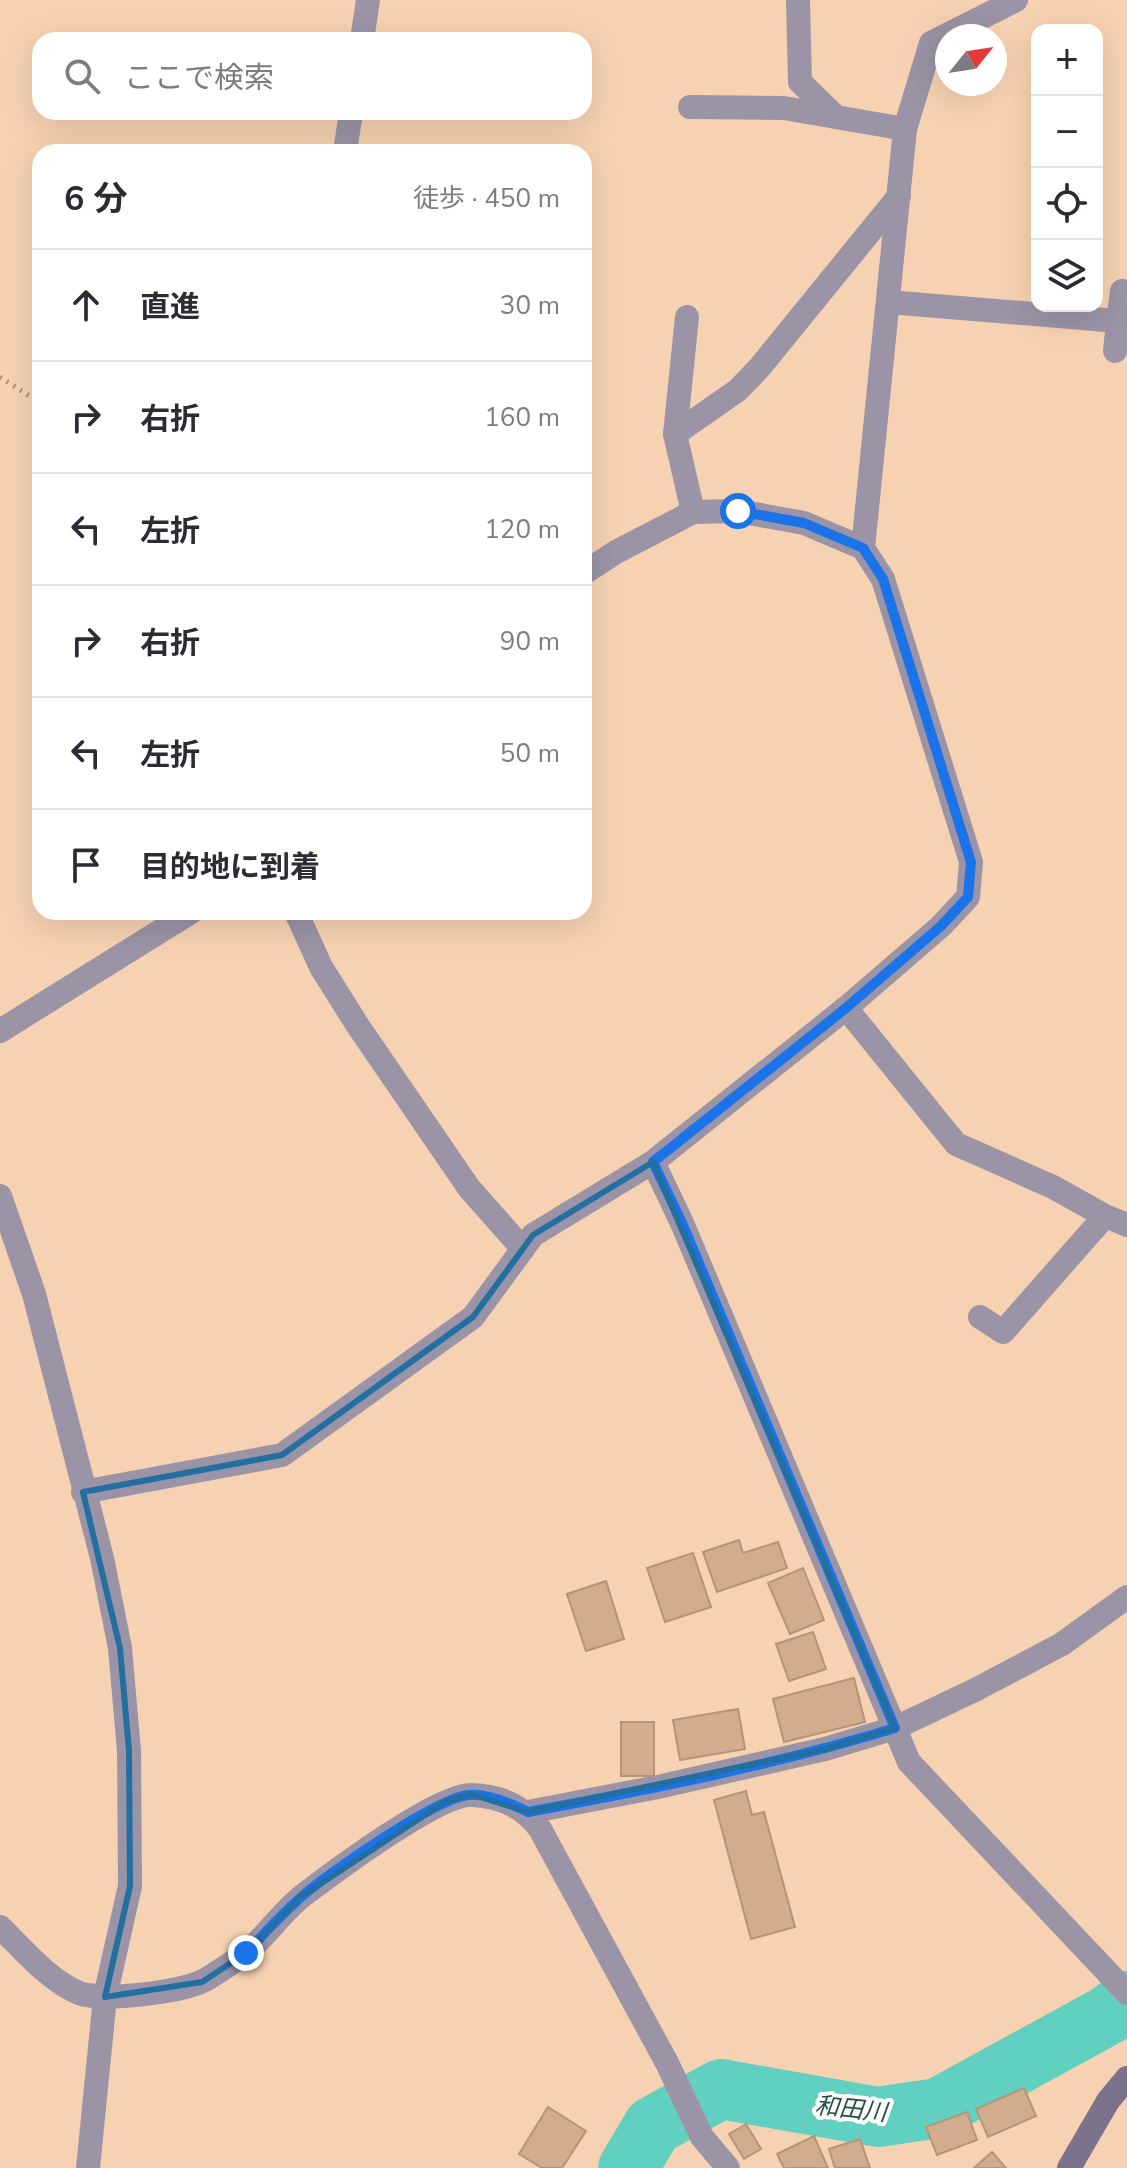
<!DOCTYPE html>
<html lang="ja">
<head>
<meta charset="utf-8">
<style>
  :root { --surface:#fff; --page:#f7f7f7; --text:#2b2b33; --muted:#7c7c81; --line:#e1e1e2 }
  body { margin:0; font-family:"Nunito Sans","Noto Sans JP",sans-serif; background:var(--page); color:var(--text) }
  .controls { position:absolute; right:24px; top:24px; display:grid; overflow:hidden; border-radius:16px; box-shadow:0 8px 32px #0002 }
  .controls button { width:72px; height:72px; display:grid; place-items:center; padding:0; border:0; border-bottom:2px solid var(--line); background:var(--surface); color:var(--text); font:40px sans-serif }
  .compass { position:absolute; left:935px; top:24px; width:72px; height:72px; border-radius:50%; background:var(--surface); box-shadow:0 8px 32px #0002; rotate:60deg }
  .stop { position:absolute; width:24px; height:24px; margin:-18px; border:6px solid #1a73e8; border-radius:50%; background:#fff }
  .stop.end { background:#1a73e8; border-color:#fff; box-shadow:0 2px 8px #0008 }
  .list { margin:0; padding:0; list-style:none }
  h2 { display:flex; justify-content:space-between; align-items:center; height:104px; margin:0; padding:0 32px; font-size:34px }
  h2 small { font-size:26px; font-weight:400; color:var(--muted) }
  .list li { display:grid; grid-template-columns:52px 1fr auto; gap:24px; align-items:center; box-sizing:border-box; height:112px; padding:0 32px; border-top:2px solid var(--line) }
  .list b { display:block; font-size:30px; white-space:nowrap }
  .list em { font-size:26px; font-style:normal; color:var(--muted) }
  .icon { flex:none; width:44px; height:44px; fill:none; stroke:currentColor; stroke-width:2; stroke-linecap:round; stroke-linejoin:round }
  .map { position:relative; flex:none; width:1127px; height:2168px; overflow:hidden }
  .search { position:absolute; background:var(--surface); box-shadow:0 8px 32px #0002; left:32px; top:32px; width:560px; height:88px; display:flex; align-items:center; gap:20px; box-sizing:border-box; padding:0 28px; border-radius:24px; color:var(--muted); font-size:30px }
  .panel { position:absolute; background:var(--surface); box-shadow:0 8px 32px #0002; left:32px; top:144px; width:560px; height:776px; border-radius:24px }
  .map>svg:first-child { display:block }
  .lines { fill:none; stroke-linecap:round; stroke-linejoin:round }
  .river { stroke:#61d0c0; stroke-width:60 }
  .building { fill:#d1ad8e; stroke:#b79475; stroke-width:2 }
  .path { stroke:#ab8e76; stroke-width:5; stroke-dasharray:2 6; stroke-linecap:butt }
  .street { stroke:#9b94a6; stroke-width:24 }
  .secondary { stroke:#7c728c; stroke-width:24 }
  .route { stroke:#1a73e8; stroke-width:10 }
  .marked { fill:none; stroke:#246fa2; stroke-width:6; stroke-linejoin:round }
  .labels { text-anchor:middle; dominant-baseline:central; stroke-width:8; stroke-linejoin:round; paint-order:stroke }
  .water-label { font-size:24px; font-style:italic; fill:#1f5049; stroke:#fefaf7 }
</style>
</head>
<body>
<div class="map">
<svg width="1127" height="2168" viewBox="0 0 1127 2168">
  <rect width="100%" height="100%" fill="#f7d2b2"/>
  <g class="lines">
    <polyline class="river" points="628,2168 653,2126 721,2089 878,2117 938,2108 1108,2015 1127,2001"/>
  </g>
  <g class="building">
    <polygon points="739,1540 743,1553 778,1542 787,1568 717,1592 703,1552"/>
    <polygon points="693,1553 711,1607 665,1622 647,1568"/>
    <polygon points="803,1568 824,1620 790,1634 768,1583"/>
    <polygon points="606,1581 624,1639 586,1651 567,1594"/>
    <polygon points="813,1632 826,1669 789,1681 776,1644"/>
    <polygon points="854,1678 865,1722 784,1742 773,1699"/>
    <polygon points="738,1709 745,1749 680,1760 673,1720"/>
    <rect x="621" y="1722" width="33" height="54"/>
    <polygon points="746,1791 752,1815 764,1812 795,1927 751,1939 714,1800"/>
    <polygon points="1024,2088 1036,2116 988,2137 976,2109"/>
    <polygon points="548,2107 586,2131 562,2168 542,2168 519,2154"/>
    <polygon points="967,2112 977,2140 937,2155 926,2127"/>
    <polygon points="746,2124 761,2149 744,2159 729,2134"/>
    <polygon points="814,2136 828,2168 784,2168 777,2154"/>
    <polygon points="860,2139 870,2168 835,2168 829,2149"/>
    <polygon points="992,2152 1006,2168 974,2168"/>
  </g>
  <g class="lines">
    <polyline class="path" points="0,377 40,403"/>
    <g class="street">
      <polyline points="798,0 800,82 836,117"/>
      <polyline points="362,40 368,0"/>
      <polyline points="690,107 784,108 905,129"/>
      <polyline points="345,152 351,112"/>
      <polyline points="888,302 1118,321 1122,291"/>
      <polyline points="687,317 675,434 693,512"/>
      <polyline points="1115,351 1118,321"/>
      <polyline points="675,434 738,390 760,367 899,196"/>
      <polyline points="863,548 905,129 931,43 1016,0"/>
      <polyline points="296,912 321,967 358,1026 469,1188 523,1249"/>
      <polyline points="846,1008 956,1144 1053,1187 1105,1216 1127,1225"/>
      <polyline points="0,1031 191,912"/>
      <polyline points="653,1162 682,1223 909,1762 1127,1993"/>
      <polyline points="0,1196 34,1294 102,1558 120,1648 129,1751 130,1886 105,1997 88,2168"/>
      <polyline points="980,1317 1003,1332 1105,1216"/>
      <polyline points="83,1492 282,1455 473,1317 533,1235 653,1162 846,1008 941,926 968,897 971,862 883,579 863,548 804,523 738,511 693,512 616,552 584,573"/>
      <polyline points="528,1812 658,1787 825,1749 895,1728 975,1690 1062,1644 1127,1597"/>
      <path d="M 0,1927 C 23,1949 49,1981 79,1993 C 102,2002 183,1992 205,1980 C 218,1972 233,1963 245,1953 C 266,1937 281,1913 301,1897 C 331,1874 439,1793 472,1795 C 500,1796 524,1807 540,1829 L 667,2063 L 702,2137 L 728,2168"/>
    </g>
    <polyline class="secondary" points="1069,2168 1108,2101 1127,2078"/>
  </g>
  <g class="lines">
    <path class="route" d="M 246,1953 C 263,1935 280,1916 298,1900 C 323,1876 438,1797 469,1795 C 488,1793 512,1804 528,1812 C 651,1789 775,1765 895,1728 L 682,1223 L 653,1162 L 846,1008 L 941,926 L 968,897 L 971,862 L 883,579 L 863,548 L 804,523 L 738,511"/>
  </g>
  <path class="marked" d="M 653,1162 L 895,1728 L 825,1749 L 528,1812 L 471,1794 L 446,1801 L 299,1898 L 246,1953 L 202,1982 L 105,1997 L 130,1886 L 129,1751 L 120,1648 L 83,1492 L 282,1455 L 473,1317 L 533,1235 Z"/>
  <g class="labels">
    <g class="water-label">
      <text transform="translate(851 2109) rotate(6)">和田川</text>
    </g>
  </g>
</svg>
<div class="controls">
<button>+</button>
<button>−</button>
<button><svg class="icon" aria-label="locate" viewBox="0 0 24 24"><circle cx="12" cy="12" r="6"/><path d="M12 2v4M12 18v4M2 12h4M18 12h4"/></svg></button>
<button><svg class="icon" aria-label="layers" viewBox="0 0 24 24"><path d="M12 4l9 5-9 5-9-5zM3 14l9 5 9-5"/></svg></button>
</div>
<svg class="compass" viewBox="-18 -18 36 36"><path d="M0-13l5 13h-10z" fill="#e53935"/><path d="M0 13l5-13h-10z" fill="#7c7c81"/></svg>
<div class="stop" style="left:738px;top:511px"></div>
<div class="stop end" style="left:246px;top:1953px"></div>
<div class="search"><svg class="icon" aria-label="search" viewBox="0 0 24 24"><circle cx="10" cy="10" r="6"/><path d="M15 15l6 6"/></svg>ここで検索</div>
<section class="panel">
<h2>6 分<small>徒歩 · 450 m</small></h2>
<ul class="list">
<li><svg class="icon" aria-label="ahead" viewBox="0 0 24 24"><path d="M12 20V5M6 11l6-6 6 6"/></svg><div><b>直進</b></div><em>30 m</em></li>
<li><svg class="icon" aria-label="right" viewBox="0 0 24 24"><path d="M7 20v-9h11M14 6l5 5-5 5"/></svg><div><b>右折</b></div><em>160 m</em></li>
<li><svg class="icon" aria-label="left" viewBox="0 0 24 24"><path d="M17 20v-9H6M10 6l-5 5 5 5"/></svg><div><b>左折</b></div><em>120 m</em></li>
<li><svg class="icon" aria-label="right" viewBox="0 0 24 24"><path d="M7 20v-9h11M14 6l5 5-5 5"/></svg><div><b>右折</b></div><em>90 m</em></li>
<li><svg class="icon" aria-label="left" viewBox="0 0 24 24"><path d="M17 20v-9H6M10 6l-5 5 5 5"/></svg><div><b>左折</b></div><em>50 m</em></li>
<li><svg class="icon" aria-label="arrive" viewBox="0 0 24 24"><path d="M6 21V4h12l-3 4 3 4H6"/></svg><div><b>目的地に到着</b></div></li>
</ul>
</section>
</div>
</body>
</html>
